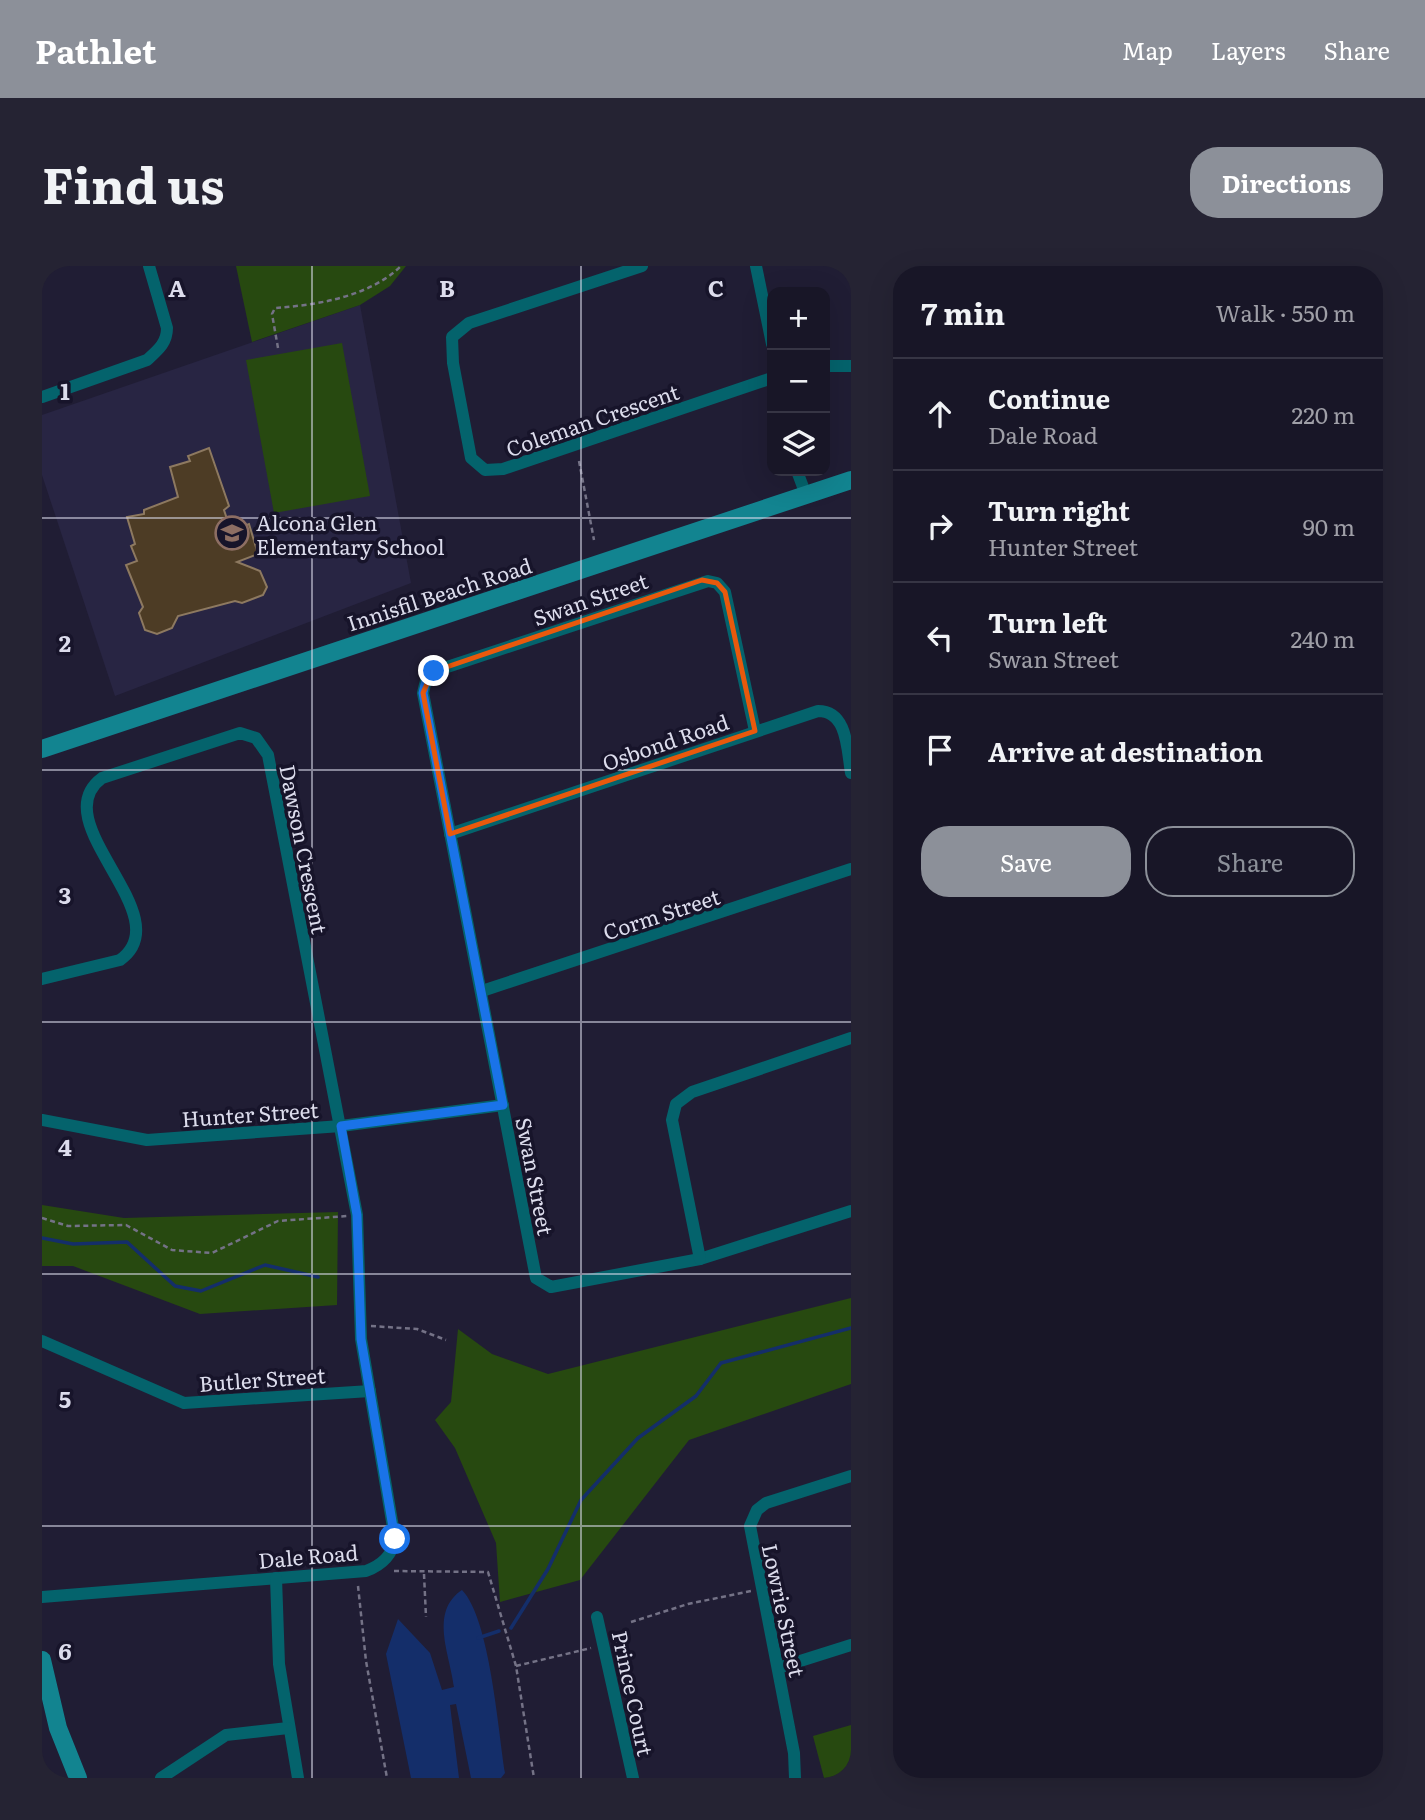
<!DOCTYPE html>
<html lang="en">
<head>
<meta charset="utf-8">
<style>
  :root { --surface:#181627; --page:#252333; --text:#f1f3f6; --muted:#9f9fa7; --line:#363544; --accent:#8c9099 }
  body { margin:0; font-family:Literata,serif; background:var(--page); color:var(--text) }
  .controls { position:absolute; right:21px; top:21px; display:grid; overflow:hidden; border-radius:14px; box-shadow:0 7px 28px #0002 }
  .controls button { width:63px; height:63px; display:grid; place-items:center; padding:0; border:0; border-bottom:2px solid var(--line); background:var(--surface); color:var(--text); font:35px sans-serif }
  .stop { position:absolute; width:21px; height:21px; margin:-16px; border:5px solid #1a73e8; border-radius:50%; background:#fff }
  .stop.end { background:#1a73e8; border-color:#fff; box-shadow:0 2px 7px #0008 }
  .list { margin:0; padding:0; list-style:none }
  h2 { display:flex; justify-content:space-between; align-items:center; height:91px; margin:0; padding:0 28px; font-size:30px }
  h2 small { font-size:23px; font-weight:400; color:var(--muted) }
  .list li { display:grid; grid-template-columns:46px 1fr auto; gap:21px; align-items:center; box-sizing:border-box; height:112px; padding:0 28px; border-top:2px solid var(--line) }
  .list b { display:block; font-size:26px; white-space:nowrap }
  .list p { margin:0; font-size:23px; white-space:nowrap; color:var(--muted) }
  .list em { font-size:23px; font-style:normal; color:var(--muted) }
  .actions { display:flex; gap:14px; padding:21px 28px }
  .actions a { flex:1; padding:16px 0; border:2px solid var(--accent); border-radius:28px; text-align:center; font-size:24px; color:var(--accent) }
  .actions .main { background:var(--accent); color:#fff }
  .icon { flex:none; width:38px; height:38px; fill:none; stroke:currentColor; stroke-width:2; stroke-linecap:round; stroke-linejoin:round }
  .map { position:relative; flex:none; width:809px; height:1512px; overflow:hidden; border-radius:28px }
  header { display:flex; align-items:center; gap:42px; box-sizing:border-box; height:98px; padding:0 35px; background:var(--accent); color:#fff }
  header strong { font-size:33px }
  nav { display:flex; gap:38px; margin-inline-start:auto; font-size:24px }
  .intro { display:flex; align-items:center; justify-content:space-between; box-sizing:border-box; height:168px; padding:0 42px }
  h1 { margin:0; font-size:49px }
  .button { padding:18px 32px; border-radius:28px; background:var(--accent); color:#fff; font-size:24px; font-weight:700 }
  main { display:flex; gap:42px; padding:0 42px }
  aside { flex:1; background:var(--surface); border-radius:28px; box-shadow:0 7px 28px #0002 }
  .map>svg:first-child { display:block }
  .built { fill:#282543 }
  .green { fill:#274910 }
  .water { fill:#142e6a }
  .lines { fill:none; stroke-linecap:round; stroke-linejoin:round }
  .stream { stroke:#142e6a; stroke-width:3.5 }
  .building { fill:#4d3c25; stroke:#8d7960; stroke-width:2 }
  .path { stroke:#747286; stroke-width:2.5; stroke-dasharray:5 3.5; stroke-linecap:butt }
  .street { stroke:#04636c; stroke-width:12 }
  .secondary { stroke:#128490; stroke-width:18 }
  .route { stroke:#1a73e8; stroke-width:9 }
  .marked { fill:none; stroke:#e8590c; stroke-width:5; stroke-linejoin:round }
  .grid { fill:none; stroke:#dcdcec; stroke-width:2; stroke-opacity:0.55 }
  .labels { text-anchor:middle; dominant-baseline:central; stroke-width:7; stroke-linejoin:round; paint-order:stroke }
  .street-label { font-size:21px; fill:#dcdcec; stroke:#17142a }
  .poi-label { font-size:21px; fill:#dcdcec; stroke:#17142a; text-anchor:start }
  .grid-label { font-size:23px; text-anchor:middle; font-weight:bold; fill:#dcdcec; stroke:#17142a; stroke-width:7; stroke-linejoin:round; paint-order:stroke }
</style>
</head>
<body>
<header>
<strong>Pathlet</strong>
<nav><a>Map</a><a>Layers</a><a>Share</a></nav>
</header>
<div class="intro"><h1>Find us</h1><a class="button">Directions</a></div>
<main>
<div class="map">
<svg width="809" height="1512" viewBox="0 0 809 1512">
  <rect width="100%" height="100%" fill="#201d34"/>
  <polygon class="built" points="318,39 369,317 73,430 0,209 0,149"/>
  <g class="green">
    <polygon points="194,0 364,0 348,20 318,39 210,76"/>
    <polygon points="300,77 328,230 232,247 204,94"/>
    <polygon points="0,939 82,952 296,946 295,1039 158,1048 31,1000 0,1000"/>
    <polygon points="809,1032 809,1118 647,1174 538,1314 458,1336 454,1277 413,1182 393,1154 409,1136 416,1063 450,1088 506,1108"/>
    <polygon points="809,1459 809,1512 782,1512 771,1470"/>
  </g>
  <path class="water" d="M 420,1324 C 448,1353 456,1464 463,1507 L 459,1512 L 429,1512 L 414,1438 L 408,1439 L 417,1512 L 369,1512 L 344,1388 L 356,1353 L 388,1387 L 400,1424 L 412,1421 C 408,1388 387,1346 420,1324 Z"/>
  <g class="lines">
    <g class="stream">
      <polyline points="0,972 31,978 85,976 133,1020 159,1025 223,999 276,1011"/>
      <polyline points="469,1362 506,1303 539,1234 596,1172 654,1130 679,1097 809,1062"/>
      <polyline points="436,1372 457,1365"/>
    </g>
  </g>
  <polygon class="building" points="167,182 187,240 182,244 189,265 207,258 216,288 195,296 218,305 225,321 221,329 200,337 193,335 136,350 130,362 115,368 103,364 97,347 101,341 84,299 95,295 89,280 93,278 85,251 102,248 102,244 136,231 128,201 148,195 146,190"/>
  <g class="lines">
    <g class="path">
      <path d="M 236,82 L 230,48 L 233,42 C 275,39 327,31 359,0"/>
      <polyline points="537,195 552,274"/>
      <polyline points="0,952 26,960 84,959 130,984 170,987 236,955 305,950"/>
      <polyline points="329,1060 375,1063 404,1074"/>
      <polyline points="352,1305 446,1306 474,1400 492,1512"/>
      <polyline points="382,1308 384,1351"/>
      <polyline points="316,1320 324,1395 345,1512"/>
      <polyline points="589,1356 646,1338 709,1325"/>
      <polyline points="572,1376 584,1373"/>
      <polyline points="474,1400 549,1382"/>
    </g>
    <g class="street">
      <polyline points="600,0 427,57 410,71 411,97 429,192 443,204 461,203 730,112"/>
      <polyline points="714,0 730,78"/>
      <polyline points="783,100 809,100"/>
      <path d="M 0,131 L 105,94 C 116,84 125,77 125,62 L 107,0"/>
      <polyline points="755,205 764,229"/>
      <polyline points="713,465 683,326 675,317 666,315 390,406 385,410 381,427 494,1012 509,1021 658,993 809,945"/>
      <path d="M 408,568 L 776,445 C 806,445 805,484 809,507"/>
      <path d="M 0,713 L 78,694 C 140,650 0,556 60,512 L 198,467 L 214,472 L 226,489 L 315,949 L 319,1073 L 353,1273 C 350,1290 340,1299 324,1305 L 0,1331"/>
      <polyline points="440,725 809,603"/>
      <polyline points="0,854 105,874 299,860 461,839"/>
      <polyline points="658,993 630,854 634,838 650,826 809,772"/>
      <polyline points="0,1075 142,1137 328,1125"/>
      <polyline points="234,1312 237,1398 256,1512"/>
      <polyline points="555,1351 591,1512"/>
      <polyline points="736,1402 809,1379"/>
      <polyline points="119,1512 184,1469 246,1462"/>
      <polyline points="753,1512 752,1487 708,1260 715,1244 724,1237 809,1210"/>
    </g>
    <g class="secondary">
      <polyline points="0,483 809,214"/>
      <polyline points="0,1394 16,1462 36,1512"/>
    </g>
  </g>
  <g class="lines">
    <polyline class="route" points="353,1273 319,1073 315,949 299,860 461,839 381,427 385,410 392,405"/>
  </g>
  <path class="marked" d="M 660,314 L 675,317 L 683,326 L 713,465 L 408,568 L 381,427 L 390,406 Z"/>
  <path class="grid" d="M 270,0 L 270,1512M 539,0 L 539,1512M 0,252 L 809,252M 0,504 L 809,504M 0,756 L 809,756M 0,1008 L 809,1008M 0,1260 L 809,1260"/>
  <defs>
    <symbol id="school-ring" viewBox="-11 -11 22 22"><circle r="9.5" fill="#17142a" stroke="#8d6e63" stroke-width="1.5"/><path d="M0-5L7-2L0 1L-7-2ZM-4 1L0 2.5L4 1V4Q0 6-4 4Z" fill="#8d6e63"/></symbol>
  </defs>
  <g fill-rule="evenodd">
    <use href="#school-ring" x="171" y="248" width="38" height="38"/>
  </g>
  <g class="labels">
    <g class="street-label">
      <text transform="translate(550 153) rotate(-19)">Coleman Crescent</text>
      <text transform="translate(397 327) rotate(-18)">Innisfil Beach Road</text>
      <text transform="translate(548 332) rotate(-19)">Swan Street</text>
      <text transform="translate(623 475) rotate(-19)">Osbond Road</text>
      <text transform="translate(263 583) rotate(79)">Dawson Crescent</text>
      <text transform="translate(619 647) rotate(-18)">Corm Street</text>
      <text transform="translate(208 847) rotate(-4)">Hunter Street</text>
      <text transform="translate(494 910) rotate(79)">Swan Street</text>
      <text transform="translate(220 1112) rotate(-4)">Butler Street</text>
      <text transform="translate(266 1289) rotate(-5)">Dale Road</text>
      <text transform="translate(743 1344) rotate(78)">Lowrie Street</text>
      <text transform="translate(592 1427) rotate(78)">Prince Court</text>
    </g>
    <g class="poi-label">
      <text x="214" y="255">Alcona Glen<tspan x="214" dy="24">Elementary School</tspan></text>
    </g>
  </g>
  <g class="grid-label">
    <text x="135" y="31">A</text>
    <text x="405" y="31">B</text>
    <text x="674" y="31">C</text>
    <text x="23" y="134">1</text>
    <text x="23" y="386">2</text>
    <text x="23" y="638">3</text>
    <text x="23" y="890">4</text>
    <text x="23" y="1142">5</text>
    <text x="23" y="1394">6</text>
  </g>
</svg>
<div class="controls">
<button>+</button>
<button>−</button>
<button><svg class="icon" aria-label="layers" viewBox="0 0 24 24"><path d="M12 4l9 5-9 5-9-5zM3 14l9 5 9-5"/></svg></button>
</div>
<div class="stop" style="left:353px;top:1273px"></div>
<div class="stop end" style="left:392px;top:405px"></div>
</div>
<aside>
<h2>7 min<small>Walk · 550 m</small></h2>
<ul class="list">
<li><svg class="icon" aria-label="ahead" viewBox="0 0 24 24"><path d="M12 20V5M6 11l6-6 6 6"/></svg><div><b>Continue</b><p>Dale Road</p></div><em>220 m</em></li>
<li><svg class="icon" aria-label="right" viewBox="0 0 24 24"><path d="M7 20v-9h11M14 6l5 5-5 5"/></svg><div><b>Turn right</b><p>Hunter Street</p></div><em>90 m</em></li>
<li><svg class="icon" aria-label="left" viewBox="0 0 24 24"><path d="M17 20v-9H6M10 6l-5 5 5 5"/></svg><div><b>Turn left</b><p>Swan Street</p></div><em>240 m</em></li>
<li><svg class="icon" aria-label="arrive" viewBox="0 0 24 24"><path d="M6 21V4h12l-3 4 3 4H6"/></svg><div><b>Arrive at destination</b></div></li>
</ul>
<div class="actions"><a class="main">Save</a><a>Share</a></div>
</aside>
</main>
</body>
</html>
